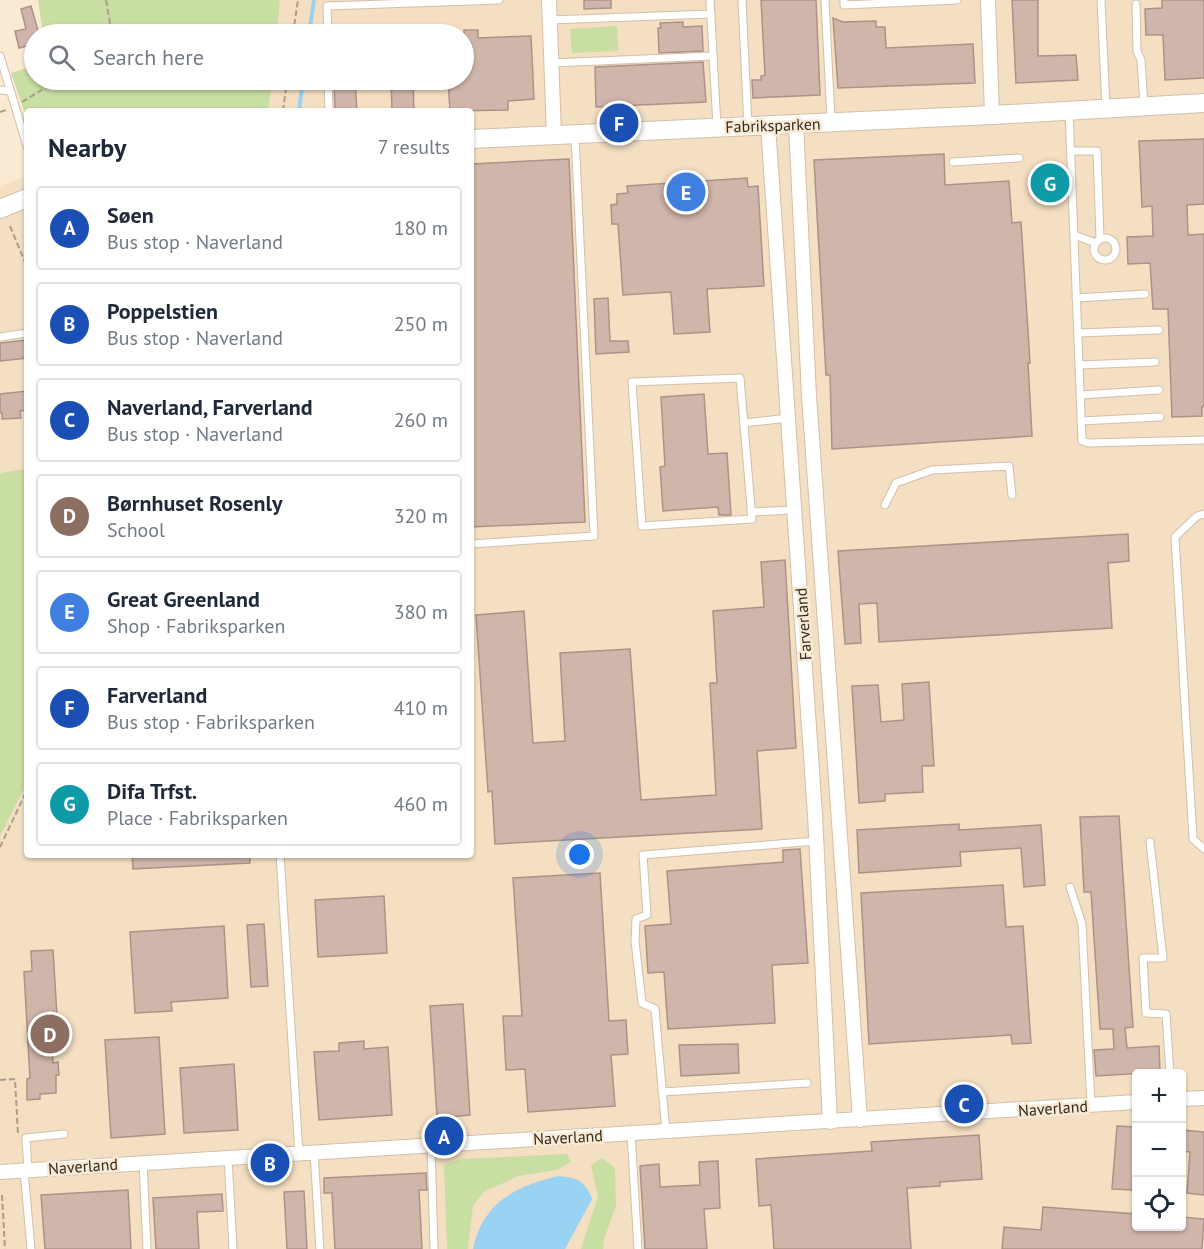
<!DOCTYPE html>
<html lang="en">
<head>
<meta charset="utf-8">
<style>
  :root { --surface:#fff; --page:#f2f2f3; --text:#1f2937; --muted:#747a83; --line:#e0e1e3; --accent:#0b8043 }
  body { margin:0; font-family:"PT Sans",sans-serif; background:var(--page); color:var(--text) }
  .controls { position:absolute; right:18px; bottom:18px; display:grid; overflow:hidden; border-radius:6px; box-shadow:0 2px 4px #0004 }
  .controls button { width:54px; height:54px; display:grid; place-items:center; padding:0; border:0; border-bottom:2px solid var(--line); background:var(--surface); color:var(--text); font:30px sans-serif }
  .you { position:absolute; left:580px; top:855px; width:21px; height:21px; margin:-15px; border:4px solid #fff; border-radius:50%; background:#1a73e8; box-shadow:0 0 0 9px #1a73e833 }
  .badge { display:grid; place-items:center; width:39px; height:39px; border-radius:50%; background:var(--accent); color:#fff; font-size:20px; font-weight:700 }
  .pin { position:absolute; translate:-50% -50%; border:3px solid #fff; box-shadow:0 2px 6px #0006 }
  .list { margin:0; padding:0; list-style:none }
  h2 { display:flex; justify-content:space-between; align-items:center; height:78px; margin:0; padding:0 24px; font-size:26px }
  h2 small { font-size:20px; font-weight:400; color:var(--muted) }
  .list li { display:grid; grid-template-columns:39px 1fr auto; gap:18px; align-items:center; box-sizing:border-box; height:84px; margin:0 12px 12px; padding:0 12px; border:2px solid var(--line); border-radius:6px }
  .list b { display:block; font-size:22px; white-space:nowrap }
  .list p { margin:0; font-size:20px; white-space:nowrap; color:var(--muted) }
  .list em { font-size:20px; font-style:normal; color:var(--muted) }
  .icon { flex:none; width:33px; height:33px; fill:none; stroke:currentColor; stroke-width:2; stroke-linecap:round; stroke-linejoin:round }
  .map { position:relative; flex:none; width:1204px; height:1249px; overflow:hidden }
  .search { position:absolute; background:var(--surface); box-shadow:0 2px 4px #0004; left:24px; top:24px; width:450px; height:66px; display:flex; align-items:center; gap:15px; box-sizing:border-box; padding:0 21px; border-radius:33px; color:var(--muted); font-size:22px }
  .panel { position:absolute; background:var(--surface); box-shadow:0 2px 4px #0004; left:24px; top:108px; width:450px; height:750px; border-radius:6px }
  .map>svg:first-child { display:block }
  .built { fill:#f4dfc2; fill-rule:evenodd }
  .green { fill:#c8dea2 }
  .water { fill:#99d2f3 }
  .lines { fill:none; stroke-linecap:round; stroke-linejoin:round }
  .stream { stroke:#99d2f3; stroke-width:4 }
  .building { fill:#d0b5aa; stroke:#ac9287; stroke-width:1.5 }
  .service-casing { stroke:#d0c0aa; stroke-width:9 }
  .minor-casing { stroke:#d0c0aa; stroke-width:16 }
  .tertiary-casing { stroke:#d0c0aa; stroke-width:20 }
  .path { stroke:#a99d8b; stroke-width:2; stroke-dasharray:6 3; stroke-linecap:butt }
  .service { stroke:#fff; stroke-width:7 }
  .minor { stroke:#fff; stroke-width:14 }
  .tertiary { stroke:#fff; stroke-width:18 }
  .labels { text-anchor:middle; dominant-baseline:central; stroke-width:5; stroke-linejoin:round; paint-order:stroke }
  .street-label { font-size:16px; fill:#312b22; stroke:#faead3 }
</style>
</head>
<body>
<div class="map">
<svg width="1204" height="1249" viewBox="0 0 1204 1249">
  <rect width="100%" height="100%" fill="#faead3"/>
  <path class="built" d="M 280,0 L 1204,0 L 1204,1249 L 0,1249 L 0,186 L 27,176 L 27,855 L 471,855 L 471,111 L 268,111 L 272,80 L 464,80 L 464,34 L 277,34 ZM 1136,1074 L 1182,1074 L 1182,1226 L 1136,1226 Z"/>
  <g class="green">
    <polygon points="38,0 280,0 277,34 43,34"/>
    <polygon points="617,26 618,51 572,53 570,29"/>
    <polygon points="34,66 34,80 272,80 268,111 27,111 27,119 11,73"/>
    <polygon points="27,469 27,783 0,836 0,473"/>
    <polygon points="567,1154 571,1162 556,1170 519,1176 485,1191 473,1205 468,1249 447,1249 444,1165 461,1159"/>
    <polygon points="602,1158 615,1168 616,1206 604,1239 603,1249 581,1249 598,1196 591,1165"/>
  </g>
  <path class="water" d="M 559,1176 C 578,1178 585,1181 592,1199 L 565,1249 L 473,1249 C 482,1203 517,1185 559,1176 Z"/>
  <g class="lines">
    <g class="stream">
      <polyline points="309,34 314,0"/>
      <polyline points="299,111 303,80"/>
    </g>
  </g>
  <g class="building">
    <polygon points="584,0 611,0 611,8 584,9"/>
    <polygon points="761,0 816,0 820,95 753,98 752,80 761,80 761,76 765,75"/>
    <polygon points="1012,0 1038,0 1038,56 1076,55 1078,80 1016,83"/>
    <polygon points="1162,0 1204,0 1204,78 1165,80 1163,35 1146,35 1145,9 1162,8"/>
    <polygon points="31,6 39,34 34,34 34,44 19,48 15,31 26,29 21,9"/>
    <polygon points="833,18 843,22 876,21 876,27 885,27 886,48 973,44 975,83 838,88"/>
    <polygon points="683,22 683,27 702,26 703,51 659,53 658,28 661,28 660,23"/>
    <polygon points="464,30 478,30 478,38 531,36 534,99 508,101 508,110 450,111 448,80 464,80"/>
    <polygon points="703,62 706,102 596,107 595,67"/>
    <polygon points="334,80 355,80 357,111 335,111"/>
    <polygon points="391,80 413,80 414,111 392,111"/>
    <polygon points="1204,139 1204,204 1187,205 1188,235 1204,234 1204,406 1202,407 1202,416 1172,417 1168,309 1153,309 1150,263 1128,264 1127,237 1153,236 1152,206 1142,207 1139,141"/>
    <polygon points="944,154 945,185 1009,181 1012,223 1021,222 1030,363 1028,363 1032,436 832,449 830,375 826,375 814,160"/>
    <polygon points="569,159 585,522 471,527 471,164"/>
    <polygon points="747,178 748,187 758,186 764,286 707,289 710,332 674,334 671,292 623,295 618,224 612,224 611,205 617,204 617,194 628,193 627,186"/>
    <polygon points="608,298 610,341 628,341 629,352 596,354 594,299"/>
    <polygon points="27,340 27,358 0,361 0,343"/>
    <polygon points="27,391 27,410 20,411 21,418 2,419 2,413 0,413 0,394"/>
    <polygon points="704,394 708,454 727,453 731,515 719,515 718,507 663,511 660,467 665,466 661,397"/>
    <polygon points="1128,534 1129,561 1108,563 1112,628 879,642 877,603 859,604 861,643 845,644 838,551"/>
    <polygon points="785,560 796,748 757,751 762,829 495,844 492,791 488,792 476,615 524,611 533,743 565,741 560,653 630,649 641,800 716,795 710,683 717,683 713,611 764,607 761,562"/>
    <polygon points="929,682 934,766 922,766 923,792 885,794 885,801 859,803 852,686 878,685 881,722 904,720 902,684"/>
    <polygon points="1119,816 1133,1027 1125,1028 1127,1048 1159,1046 1160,1072 1096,1076 1094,1050 1114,1049 1113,1029 1100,1029 1091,892 1084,892 1080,817"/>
    <polygon points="959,824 959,830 1041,825 1045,885 1024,887 1021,848 960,852 961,866 859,873 857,830"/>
    <polygon points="800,849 808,963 772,965 775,1023 668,1029 664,972 648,973 645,926 671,924 667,871 783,862 783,850"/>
    <polygon points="132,855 250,855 250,863 133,869"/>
    <polygon points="600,873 609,1021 626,1020 628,1054 611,1055 615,1106 528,1112 525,1069 506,1070 503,1016 522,1016 513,878"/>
    <polygon points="1003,885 1006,927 1023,926 1031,1043 1012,1044 1011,1035 869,1044 861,893"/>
    <polygon points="384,896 387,953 318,957 315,900"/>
    <polygon points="264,924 268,986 251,987 247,925"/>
    <polygon points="224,926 228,998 171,1002 172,1011 135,1013 130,932"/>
    <polygon points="53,950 57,1016 45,1016 48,1047 52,1047 53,1063 58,1062 59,1075 56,1075 56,1093 40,1094 40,1099 27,1100 27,1079 30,1078 24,972 32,971 31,951"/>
    <polygon points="463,1004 470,1115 437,1118 430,1006"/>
    <polygon points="159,1037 165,1134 111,1138 105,1040"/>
    <polygon points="364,1041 364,1049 388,1047 392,1115 319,1120 314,1052 339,1051 339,1043"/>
    <polygon points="738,1044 739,1073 681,1076 679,1045"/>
    <polygon points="234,1064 238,1130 184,1133 180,1068"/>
    <polygon points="1117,1126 1137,1127 1137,1148 1134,1148 1132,1190 1112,1189"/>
    <polygon points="1182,1130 1204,1132 1204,1195 1187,1193 1190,1152 1182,1151"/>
    <polygon points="979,1135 982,1179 940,1182 940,1186 907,1188 911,1249 774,1249 771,1205 759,1206 756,1159 872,1151 871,1142"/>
    <polygon points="718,1161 720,1208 704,1209 707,1249 645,1249 640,1166 659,1164 660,1187 700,1185 699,1162"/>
    <polygon points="426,1173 427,1190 419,1190 422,1249 335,1249 332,1193 324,1193 324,1178"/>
    <polygon points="128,1190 131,1249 45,1249 41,1195"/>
    <polygon points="304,1191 307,1249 287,1249 284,1192"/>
    <polygon points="222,1194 223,1211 197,1212 199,1249 156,1249 153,1198"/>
    <polygon points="1043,1207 1137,1214 1137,1227 1182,1227 1182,1217 1204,1219 1202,1249 1002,1249 1004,1227 1041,1230"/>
  </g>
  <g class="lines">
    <defs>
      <g id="service">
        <polyline points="710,0 717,127"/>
        <polyline points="742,0 748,126"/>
        <polyline points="825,0 831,120"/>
        <polyline points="844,0 844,5 957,0"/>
        <polyline points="1101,0 1106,108"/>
        <polyline points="1136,4 1137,51 1141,60 1144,105"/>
        <polyline points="549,20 711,14"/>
        <polyline points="328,34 327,6 499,0"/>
        <polyline points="0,56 27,146"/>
        <polyline points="552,63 713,56"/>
        <polyline points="328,80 329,111"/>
        <polyline points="0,90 9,91"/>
        <polyline points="1069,111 1082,441 1088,443 1204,440"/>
        <polyline points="1071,151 1097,151 1100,239"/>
        <polyline points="953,162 1019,158"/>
        <polyline points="1074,235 1096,243"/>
        <circle cx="1105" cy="249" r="11"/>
        <polyline points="1076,298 1145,294"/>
        <polyline points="1078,333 1159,330"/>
        <polyline points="0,337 27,333"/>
        <polyline points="1079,365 1155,362"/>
        <polygon points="740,378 752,519 642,526 632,382"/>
        <polyline points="1080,395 1159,390"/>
        <polyline points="1081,421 1160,417"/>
        <polyline points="744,423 789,418"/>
        <polyline points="885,505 896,483 932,470 1009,466 1012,495"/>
        <polyline points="751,512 795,510"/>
        <polyline points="1204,514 1197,516 1175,537 1193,839 1204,849"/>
        <polyline points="471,544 594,536 575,135"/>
        <polyline points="1150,842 1163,958 1143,958 1146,1013 1166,1014 1170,1074"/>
        <polyline points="280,855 299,1153"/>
        <polyline points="1070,887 1082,924 1091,1105"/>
        <polyline points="662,1092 807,1083"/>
        <polyline points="666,1132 655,1009 642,1003 635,941 636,919 647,915 643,855 816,841"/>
        <polyline points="631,1134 638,1249"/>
        <polyline points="431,1145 434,1249"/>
        <polyline points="314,1152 320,1249"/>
        <polyline points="228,1158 233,1249"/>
        <polyline points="143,1163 147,1249"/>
        <polyline points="24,1170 31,1249"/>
        <polyline points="28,1170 26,1138 64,1134"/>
      </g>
      <g id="minor">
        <polyline points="549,0 554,135"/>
        <polyline points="988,0 992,115"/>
        <polyline points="796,124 809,396 860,1120"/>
        <polyline points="768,125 815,815 830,1122"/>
        <polyline points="1182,1099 1204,1098"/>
        <polyline points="0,1172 1136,1102"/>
      </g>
      <g id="tertiary">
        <polyline points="471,139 992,115 1204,103"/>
        <polyline points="0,209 27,198"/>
      </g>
    </defs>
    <use href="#service" class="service-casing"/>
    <use href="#minor" class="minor-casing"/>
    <use href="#tertiary" class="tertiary-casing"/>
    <g class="path">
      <polyline points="106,0 112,34"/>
      <polyline points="293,34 298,0"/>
      <polyline points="22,102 58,80"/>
      <polyline points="283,111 287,80"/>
      <polyline points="0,112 6,110"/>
      <polyline points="10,226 27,267"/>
      <polyline points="0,847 27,790"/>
      <polyline points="0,1080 15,1079 18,1134"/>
      <polyline points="2,1195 5,1249"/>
    </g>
    <use href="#service" class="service"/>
    <use href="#minor" class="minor"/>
    <use href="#tertiary" class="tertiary"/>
  </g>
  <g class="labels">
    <g class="street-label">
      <text transform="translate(773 125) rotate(-2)">Fabriksparken</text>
      <text transform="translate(803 624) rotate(-94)">Farverland</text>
      <text transform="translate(1053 1108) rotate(-4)">Naverland</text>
      <text transform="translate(568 1137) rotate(-3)">Naverland</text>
      <text transform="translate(83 1166) rotate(-4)">Naverland</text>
    </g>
  </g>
</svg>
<div class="controls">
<button>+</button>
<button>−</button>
<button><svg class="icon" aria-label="locate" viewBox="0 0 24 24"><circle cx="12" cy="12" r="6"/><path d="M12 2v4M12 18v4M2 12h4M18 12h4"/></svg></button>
</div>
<div class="you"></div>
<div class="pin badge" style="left:444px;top:1136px;background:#1a4fb4">A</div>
<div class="pin badge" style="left:270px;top:1163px;background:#1a4fb4">B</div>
<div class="pin badge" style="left:964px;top:1104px;background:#1a4fb4">C</div>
<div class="pin badge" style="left:50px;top:1034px;background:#8d6e63">D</div>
<div class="pin badge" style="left:686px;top:192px;background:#3f7fe0">E</div>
<div class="pin badge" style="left:619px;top:123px;background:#1a4fb4">F</div>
<div class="pin badge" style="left:1050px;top:183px;background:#0f9aa8">G</div>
<div class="search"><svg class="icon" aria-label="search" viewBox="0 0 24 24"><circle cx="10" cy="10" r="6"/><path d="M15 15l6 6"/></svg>Search here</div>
<section class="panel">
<h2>Nearby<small>7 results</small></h2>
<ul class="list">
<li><span class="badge" style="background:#1a4fb4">A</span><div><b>Søen</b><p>Bus stop · Naverland</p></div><em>180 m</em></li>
<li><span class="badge" style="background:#1a4fb4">B</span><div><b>Poppelstien</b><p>Bus stop · Naverland</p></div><em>250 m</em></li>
<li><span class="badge" style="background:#1a4fb4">C</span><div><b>Naverland, Farverland</b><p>Bus stop · Naverland</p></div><em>260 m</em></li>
<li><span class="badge" style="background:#8d6e63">D</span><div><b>Børnhuset Rosenly</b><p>School</p></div><em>320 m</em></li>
<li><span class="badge" style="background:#3f7fe0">E</span><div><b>Great Greenland</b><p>Shop · Fabriksparken</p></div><em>380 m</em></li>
<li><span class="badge" style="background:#1a4fb4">F</span><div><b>Farverland</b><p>Bus stop · Fabriksparken</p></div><em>410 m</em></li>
<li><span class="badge" style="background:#0f9aa8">G</span><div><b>Difa Trfst.</b><p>Place · Fabriksparken</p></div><em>460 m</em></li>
</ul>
</section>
</div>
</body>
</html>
